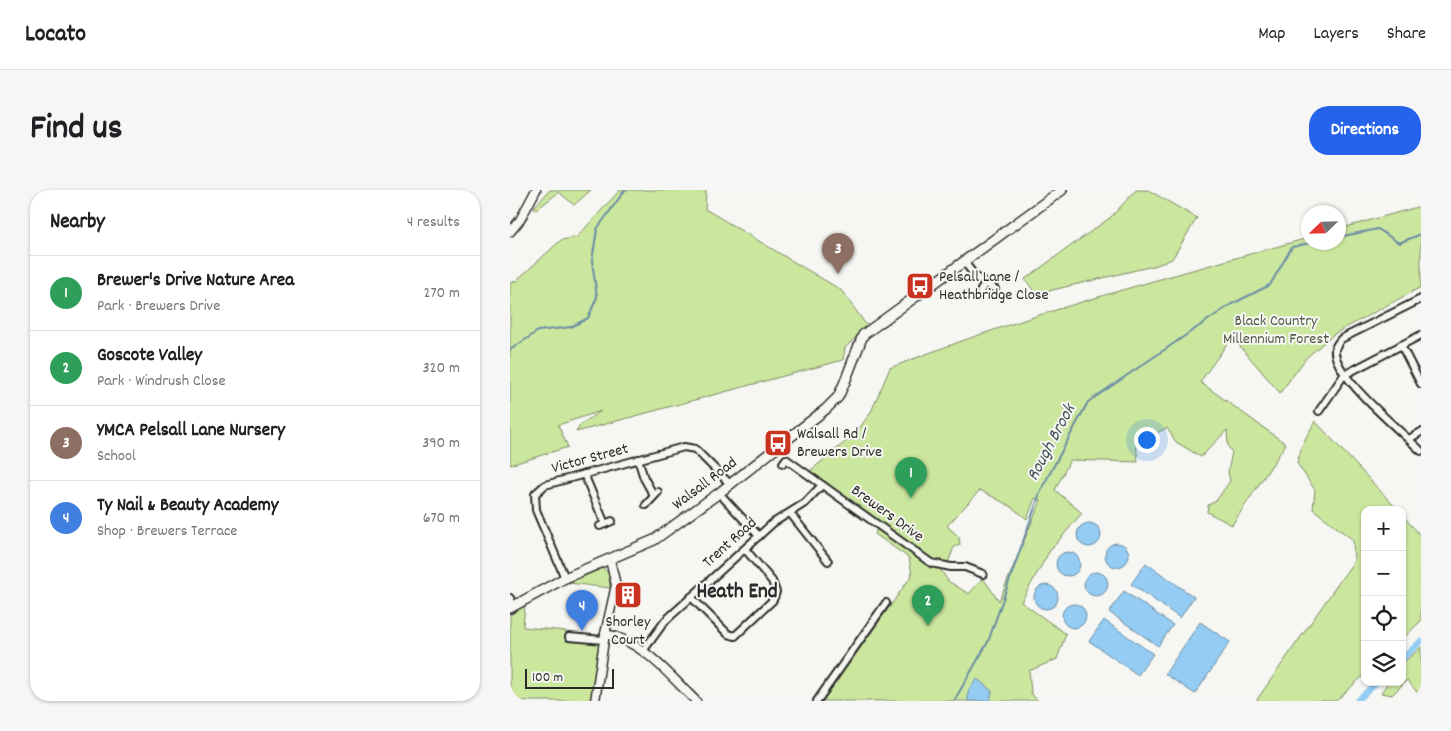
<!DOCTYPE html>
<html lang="en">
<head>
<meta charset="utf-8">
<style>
  :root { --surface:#fff; --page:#f6f6f6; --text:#202124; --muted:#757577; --line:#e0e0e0; --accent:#2563eb }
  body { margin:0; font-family:Dekko,sans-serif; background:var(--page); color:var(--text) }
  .controls { position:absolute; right:15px; bottom:15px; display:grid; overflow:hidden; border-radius:10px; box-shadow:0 1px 4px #0004 }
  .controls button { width:45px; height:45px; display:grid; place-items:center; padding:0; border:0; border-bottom:1px solid var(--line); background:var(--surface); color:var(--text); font:25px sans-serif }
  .compass { position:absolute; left:791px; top:15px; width:45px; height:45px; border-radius:50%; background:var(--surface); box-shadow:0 1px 4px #0004; rotate:247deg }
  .scale { position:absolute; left:15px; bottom:12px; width:89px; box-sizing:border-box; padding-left:5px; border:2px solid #2b2b2b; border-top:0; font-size:14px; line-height:18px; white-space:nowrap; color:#2b2b2b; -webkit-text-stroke:4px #f6f6f2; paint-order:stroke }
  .you { position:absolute; left:636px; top:249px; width:18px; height:18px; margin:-12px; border:4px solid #fff; border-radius:50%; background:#1a73e8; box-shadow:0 0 0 8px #1a73e833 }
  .badge { display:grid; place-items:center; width:32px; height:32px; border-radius:50%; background:var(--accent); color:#fff; font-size:16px; font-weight:700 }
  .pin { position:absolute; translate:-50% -41px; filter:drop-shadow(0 1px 2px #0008) }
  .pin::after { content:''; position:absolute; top:26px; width:18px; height:15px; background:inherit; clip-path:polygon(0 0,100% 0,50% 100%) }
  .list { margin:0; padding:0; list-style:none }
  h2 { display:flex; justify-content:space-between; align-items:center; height:65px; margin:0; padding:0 20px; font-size:21px }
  h2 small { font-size:16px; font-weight:400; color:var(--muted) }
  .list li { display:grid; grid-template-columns:32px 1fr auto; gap:15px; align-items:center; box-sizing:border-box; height:75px; padding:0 20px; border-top:1px solid var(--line) }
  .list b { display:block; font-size:19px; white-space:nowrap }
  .list p { margin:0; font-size:16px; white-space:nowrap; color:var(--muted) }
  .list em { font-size:16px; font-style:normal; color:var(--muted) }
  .icon { flex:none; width:28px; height:28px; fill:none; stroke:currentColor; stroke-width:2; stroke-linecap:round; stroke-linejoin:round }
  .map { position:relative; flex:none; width:911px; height:511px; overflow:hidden; border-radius:20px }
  header { display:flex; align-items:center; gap:30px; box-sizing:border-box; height:70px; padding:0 25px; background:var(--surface); border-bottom:1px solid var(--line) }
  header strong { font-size:24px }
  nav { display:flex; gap:28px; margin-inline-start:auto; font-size:18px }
  .intro { display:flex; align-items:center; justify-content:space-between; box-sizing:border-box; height:120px; padding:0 30px }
  h1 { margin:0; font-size:35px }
  .button { padding:12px 22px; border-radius:20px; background:var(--accent); color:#fff; font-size:18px; font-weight:700 }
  main { display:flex; gap:30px; padding:0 30px }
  aside { flex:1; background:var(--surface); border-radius:20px; box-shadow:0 1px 4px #0004 }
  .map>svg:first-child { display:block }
  .green { fill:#cbe79e; stroke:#7b8964 }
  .water { fill:#94ccf3; stroke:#6a8ca3 }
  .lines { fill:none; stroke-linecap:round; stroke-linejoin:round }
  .stream { stroke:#6a8ca3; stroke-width:2 }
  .canal { stroke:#94ccf3; stroke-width:6 }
  .minor-casing { stroke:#2b2b2b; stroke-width:10 }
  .tertiary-casing { stroke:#2b2b2b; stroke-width:11 }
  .secondary-casing { stroke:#2b2b2b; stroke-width:12 }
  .minor { stroke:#f6f6f2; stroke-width:6 }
  .tertiary { stroke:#f6f6f2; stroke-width:8 }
  .secondary { stroke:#f6f6f2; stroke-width:9 }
  .labels { text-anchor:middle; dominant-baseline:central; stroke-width:4; stroke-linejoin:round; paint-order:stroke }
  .poi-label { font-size:16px; fill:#2b2b2b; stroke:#f6f6f2; text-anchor:start }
  .park-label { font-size:16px; fill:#535a48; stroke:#f6f6f2 }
  .street-label { font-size:16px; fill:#2b2b2b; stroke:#f6f6f2 }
  .water-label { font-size:18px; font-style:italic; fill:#45535d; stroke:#f6f6f2 }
  .district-label { font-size:21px; font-weight:bold; fill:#2b2b2b; stroke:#f6f6f2 }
</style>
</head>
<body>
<header>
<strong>Locato</strong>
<nav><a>Map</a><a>Layers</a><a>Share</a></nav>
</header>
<div class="intro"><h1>Find us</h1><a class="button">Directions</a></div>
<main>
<aside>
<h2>Nearby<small>4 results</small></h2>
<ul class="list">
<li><span class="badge" style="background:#2e9e5b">1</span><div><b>Brewer's Drive Nature Area</b><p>Park · Brewers Drive</p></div><em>270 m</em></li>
<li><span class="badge" style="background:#2e9e5b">2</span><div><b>Goscote Valley</b><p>Park · Windrush Close</p></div><em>320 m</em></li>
<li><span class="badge" style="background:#8d6e63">3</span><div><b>YMCA Pelsall Lane Nursery</b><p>School</p></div><em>390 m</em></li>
<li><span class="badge" style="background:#3f7fe0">4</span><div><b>Ty Nail &amp; Beauty Academy</b><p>Shop · Brewers Terrace</p></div><em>670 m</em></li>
</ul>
</aside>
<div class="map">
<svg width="911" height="511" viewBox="0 0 911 511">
  <rect width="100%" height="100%" fill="#f6f6f2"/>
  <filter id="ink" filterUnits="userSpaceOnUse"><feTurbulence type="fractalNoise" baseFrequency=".02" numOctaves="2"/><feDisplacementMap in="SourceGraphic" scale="10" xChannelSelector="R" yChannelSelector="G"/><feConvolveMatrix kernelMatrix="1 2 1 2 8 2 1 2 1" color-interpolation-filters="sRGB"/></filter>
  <g filter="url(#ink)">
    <g class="green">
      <polygon points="40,0 81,0 64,15 49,2 26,20 23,18"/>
      <polygon points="110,0 196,0 195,19 331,100 357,136 335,158 333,170 66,242 71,234 91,221 48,235 58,257 0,275 0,93 6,91 51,50 67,47"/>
      <polygon points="626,0 638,0 687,28 662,69 647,75 526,104 515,89 601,27"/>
      <path d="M 911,16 L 911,97 L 824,144 L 797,167 L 770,203 L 722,147 L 690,192 L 776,254 L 722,335 L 697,322 L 698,315 L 706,311 L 720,291 L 718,282 L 722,262 L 718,256 L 717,240 L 691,267 L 666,252 L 657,238 L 626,253 L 628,272 L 560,270 L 545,300 L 572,323 L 539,362 L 511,412 L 556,444 L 547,469 L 519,481 L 521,503 L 528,511 L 313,511 L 402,385 L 399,368 L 365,344 L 367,338 L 421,374 L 429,377 L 438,391 L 459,404 L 473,388 L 489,411 L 531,310 L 525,308 L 517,329 L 500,316 L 470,300 L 437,336 L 449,347 L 450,355 L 444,357 L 437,375 L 427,372 L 300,281 L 346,243 L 361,222 L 380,178 C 515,124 658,87 798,48 L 798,52 L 828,52 L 829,39 Z"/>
      <polygon points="805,231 888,320 855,320 855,484 826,511 746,511 844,371 843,350 803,319 805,300 787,273 793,253"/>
      <polygon points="892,325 911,346 911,431 892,449"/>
      <polygon points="93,378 99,384 100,398 59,393"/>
      <polygon points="15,415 13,437 56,441 56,448 91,452 81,511 0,511 0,425"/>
      <polygon points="911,457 911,507 897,490 882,505 871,503 878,492 892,492 892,474"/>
    </g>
    <g class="water">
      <circle cx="579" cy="345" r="12"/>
      <circle cx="607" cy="365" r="12"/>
      <circle cx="558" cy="374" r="12"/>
      <polygon points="636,373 684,407 670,428 621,394"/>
      <circle cx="586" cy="394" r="12"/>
      <circle cx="536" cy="407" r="12"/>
      <polygon points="614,401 663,435 648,456 599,422"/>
      <circle cx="564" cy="426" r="12"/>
      <polygon points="594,430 643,464 628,485 579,451"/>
      <polygon points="690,432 720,452 685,504 655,484"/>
      <polygon points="467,489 482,501 480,511 458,511 458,501"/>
    </g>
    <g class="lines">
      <g class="stream">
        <polyline points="828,47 868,39 889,53 911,44"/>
        <polyline points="0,160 28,141 61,137 78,128 87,107 82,71 87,39 115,0"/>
        <polyline points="444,511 478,452 531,300 578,212 720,115 760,95 782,57 805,52"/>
      </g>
      <g class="canal">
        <polyline points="892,469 911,451"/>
        <polyline points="847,511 867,492"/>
      </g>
      <defs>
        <g id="minor">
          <polyline points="455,73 466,87 485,99"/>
          <polyline points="470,102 475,93"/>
          <path d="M 911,109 L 831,149 C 828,153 824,157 825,163 C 828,190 890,240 911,261"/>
          <polyline points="891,155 911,194"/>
          <polyline points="809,221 834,185 911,145"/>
          <polyline points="899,249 911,242"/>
          <polyline points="128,269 134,288 144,306"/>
          <polyline points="273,273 276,269 421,373 441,377 455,377 473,384"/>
          <polyline points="74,284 95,334"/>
          <polyline points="209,303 249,346"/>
          <polyline points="136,315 148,302"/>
          <polyline points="280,323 318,371"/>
          <polyline points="90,336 102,331"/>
          <polyline points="55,388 26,320 25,304 35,295 174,257 185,259 220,294"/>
          <polyline points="181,407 218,444 225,446 263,410 266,402 262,391 235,359"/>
          <polyline points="0,408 4,416"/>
          <polyline points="59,447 94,450"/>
          <polyline points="133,461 155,431 263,333 295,313 312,295"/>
          <polyline points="307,511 376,413"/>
        </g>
        <g id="tertiary">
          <polyline points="0,42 10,30 26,0"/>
          <path d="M 95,444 C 132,450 160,486 186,511"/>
          <polyline points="85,511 95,444 106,395 100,370"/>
        </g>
        <polyline id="secondary" points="0,418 55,388 144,350 209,303 316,219 328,207 334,194 353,145 552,0"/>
      </defs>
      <use href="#minor" class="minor-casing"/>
      <use href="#tertiary" class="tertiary-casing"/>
      <use href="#secondary" class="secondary-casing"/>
      <use href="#minor" class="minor"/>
      <use href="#tertiary" class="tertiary"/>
      <use href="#secondary" class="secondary"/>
    </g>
  </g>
  <defs>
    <symbol id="bus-square" viewBox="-11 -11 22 22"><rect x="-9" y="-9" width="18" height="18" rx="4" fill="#c8321e" stroke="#f6f6f2"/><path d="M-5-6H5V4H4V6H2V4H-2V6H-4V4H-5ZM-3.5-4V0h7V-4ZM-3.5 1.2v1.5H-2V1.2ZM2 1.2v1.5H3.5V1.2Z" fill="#fff"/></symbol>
    <symbol id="building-square" viewBox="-11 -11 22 22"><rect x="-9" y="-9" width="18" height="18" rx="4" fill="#c8321e" stroke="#f6f6f2"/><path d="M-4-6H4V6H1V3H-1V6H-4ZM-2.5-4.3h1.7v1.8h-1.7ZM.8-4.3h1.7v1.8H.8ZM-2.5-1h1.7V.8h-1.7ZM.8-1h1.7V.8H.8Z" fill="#fff"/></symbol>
  </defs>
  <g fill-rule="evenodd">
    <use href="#bus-square" x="394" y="80" width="32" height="32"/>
    <use href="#bus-square" x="252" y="237" width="32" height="32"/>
    <use href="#building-square" x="102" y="389" width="32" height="32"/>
  </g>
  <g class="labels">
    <g class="poi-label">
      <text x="429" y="87">Pelsall Lane /<tspan x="429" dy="18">Heathbridge Close</tspan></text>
      <text x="287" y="244">Walsall Rd /<tspan x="287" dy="18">Brewers Drive</tspan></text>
      <text x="118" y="432" text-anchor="middle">Shorley<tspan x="118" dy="18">Court</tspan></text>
    </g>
    <g class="park-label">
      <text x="766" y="131">Black Country<tspan x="766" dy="18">Millennium Forest</tspan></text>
    </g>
    <g class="street-label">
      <text transform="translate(80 269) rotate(-15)">Victor Street</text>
      <text transform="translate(195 294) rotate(-37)">Walsall Road</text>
      <text transform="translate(377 324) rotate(36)">Brewers Drive</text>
      <text transform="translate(220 353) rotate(-42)">Trent Road</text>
    </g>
    <g class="water-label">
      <text transform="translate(542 253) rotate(-62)">Rough Brook</text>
    </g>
    <g class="district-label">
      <text x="227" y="403">Heath End</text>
    </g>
  </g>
</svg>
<div class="controls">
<button>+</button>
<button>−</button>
<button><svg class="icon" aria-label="locate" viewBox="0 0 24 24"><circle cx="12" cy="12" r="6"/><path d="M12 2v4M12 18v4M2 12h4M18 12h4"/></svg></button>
<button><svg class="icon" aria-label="layers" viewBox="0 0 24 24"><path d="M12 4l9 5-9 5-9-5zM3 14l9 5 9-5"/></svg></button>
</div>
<svg class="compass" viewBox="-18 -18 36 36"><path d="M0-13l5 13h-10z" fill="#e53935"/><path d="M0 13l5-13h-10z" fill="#757577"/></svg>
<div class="scale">100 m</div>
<div class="you"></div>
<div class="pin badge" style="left:401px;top:308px;background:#2e9e5b">1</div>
<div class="pin badge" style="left:418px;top:436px;background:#2e9e5b">2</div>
<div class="pin badge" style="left:328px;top:84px;background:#8d6e63">3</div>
<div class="pin badge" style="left:72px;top:441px;background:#3f7fe0">4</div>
</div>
</main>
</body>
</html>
